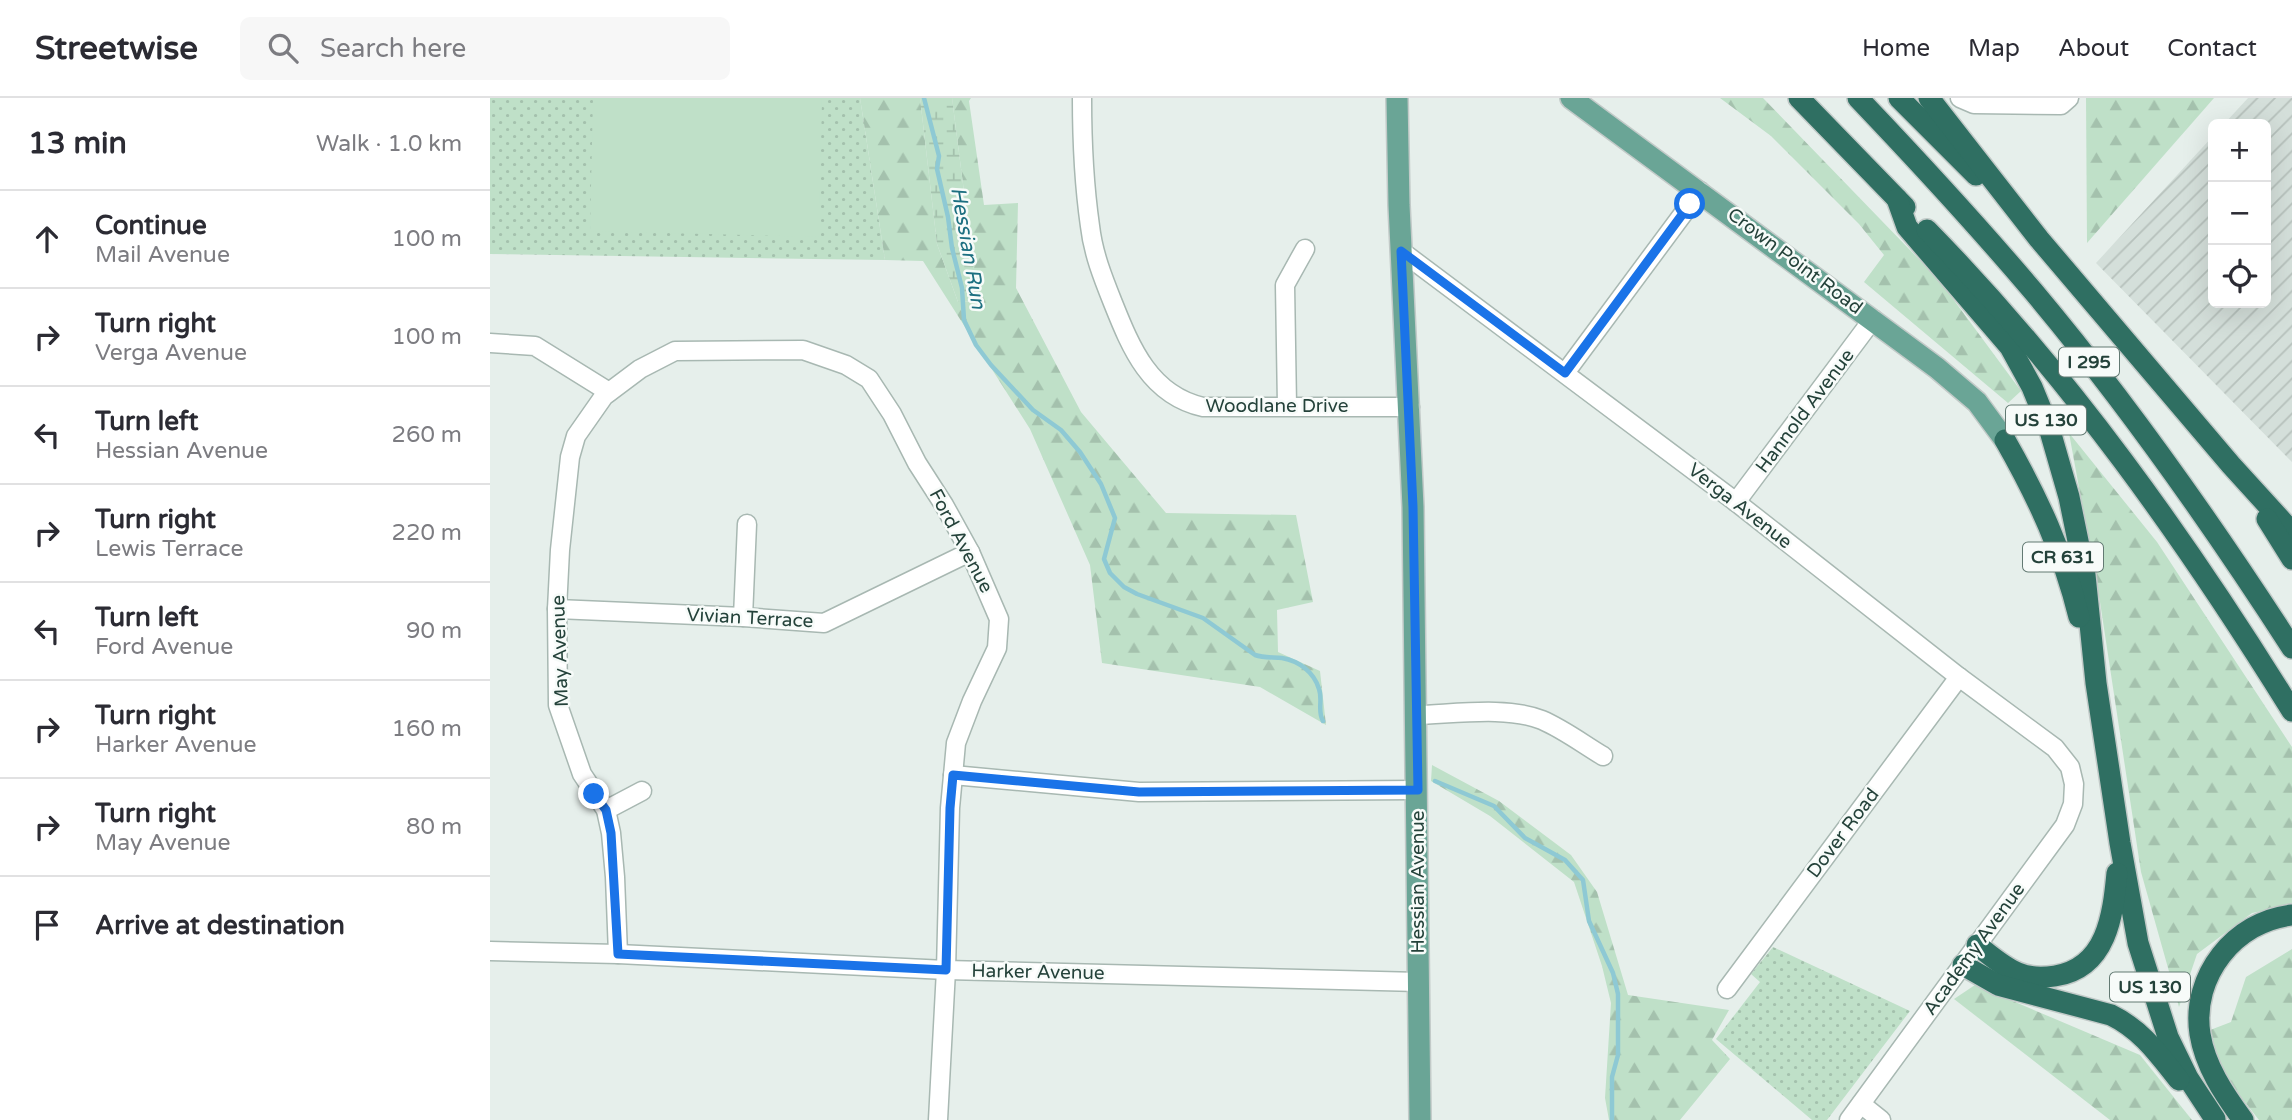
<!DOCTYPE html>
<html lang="en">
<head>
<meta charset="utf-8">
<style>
  :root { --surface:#fff; --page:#f7f7f7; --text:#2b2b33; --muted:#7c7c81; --line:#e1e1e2 }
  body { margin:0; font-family:"Varela Round",sans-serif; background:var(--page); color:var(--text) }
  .controls { position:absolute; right:21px; top:21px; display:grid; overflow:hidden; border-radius:10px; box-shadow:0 7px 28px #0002 }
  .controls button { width:63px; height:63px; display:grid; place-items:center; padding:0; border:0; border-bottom:2px solid var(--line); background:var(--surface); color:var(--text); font:35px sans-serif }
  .stop { position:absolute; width:21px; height:21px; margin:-16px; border:5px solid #1a73e8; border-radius:50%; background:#fff }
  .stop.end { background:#1a73e8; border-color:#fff; box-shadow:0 2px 7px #0008 }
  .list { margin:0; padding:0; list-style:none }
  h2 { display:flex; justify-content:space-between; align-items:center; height:91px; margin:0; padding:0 28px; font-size:30px }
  h2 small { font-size:23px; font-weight:400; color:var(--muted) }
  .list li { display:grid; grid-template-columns:46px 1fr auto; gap:21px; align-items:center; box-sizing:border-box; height:98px; padding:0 28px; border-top:2px solid var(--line) }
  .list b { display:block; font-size:26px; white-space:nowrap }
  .list p { margin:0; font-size:23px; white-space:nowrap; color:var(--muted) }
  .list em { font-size:23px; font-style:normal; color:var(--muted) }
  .icon { flex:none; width:38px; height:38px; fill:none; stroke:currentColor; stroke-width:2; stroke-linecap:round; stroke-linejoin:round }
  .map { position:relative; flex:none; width:1802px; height:1022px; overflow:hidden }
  header { display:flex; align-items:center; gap:42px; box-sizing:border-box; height:98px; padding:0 35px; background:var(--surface); border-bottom:2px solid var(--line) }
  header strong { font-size:33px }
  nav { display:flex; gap:38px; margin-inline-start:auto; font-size:24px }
  .search { width:490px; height:63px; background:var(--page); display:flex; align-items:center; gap:18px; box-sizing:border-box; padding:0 24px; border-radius:10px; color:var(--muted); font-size:26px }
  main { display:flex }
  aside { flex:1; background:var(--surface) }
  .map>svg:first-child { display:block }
  .industrial { fill:url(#industrial-furrows) }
  .grass { fill:url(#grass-dots) }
  .forest { fill:url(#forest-firs) }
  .wetland { fill:url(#wetland-marsh) }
  .garden { fill:#bfe0c8 }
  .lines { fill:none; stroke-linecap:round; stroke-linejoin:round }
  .stream { stroke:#8ec9d4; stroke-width:4.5 }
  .minor-casing { stroke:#a8b8b2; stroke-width:21 }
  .major-casing { stroke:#c2cac8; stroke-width:24 }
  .highway-casing { stroke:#c2cac8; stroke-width:24 }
  .minor { stroke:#fff; stroke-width:18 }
  .major { stroke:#6aa596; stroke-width:21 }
  .highway { stroke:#2f6f62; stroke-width:21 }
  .route { stroke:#1a73e8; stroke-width:9 }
  .labels { text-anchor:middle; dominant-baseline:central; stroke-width:5; stroke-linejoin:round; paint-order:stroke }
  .shield { fill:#f7fbf9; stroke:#637a73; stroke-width:2 }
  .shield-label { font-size:18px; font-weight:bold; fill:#24423a }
  .street-label { font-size:19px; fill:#24423a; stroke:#f7fbf9 }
  .water-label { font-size:21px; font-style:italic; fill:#1c6f80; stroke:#f7fbf9 }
</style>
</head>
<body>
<header>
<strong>Streetwise</strong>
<div class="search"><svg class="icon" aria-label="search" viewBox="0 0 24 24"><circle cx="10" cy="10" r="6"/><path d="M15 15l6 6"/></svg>Search here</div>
<nav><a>Home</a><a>Map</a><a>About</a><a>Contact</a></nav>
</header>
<main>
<aside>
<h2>13 min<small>Walk · 1.0 km</small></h2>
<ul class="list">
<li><svg class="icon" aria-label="ahead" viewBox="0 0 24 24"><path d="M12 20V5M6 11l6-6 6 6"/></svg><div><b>Continue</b><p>Mail Avenue</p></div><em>100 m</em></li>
<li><svg class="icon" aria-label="right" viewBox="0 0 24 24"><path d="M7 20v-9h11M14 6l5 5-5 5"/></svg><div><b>Turn right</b><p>Verga Avenue</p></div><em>100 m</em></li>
<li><svg class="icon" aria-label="left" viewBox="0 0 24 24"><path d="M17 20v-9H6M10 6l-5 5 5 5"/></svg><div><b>Turn left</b><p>Hessian Avenue</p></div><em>260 m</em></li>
<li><svg class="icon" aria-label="right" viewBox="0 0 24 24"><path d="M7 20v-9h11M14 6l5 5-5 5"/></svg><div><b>Turn right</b><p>Lewis Terrace</p></div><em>220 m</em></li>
<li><svg class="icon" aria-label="left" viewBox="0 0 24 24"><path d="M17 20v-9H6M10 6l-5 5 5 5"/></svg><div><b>Turn left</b><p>Ford Avenue</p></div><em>90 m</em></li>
<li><svg class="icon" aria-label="right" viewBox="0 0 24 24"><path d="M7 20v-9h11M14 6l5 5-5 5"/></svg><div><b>Turn right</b><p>Harker Avenue</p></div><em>160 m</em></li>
<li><svg class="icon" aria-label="right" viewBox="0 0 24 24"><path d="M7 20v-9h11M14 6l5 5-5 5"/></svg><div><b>Turn right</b><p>May Avenue</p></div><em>80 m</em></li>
<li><svg class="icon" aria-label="arrive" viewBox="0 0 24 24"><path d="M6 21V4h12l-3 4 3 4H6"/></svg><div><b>Arrive at destination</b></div></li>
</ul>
</aside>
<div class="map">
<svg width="1802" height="1022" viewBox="0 0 1802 1022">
  <defs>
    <pattern id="industrial-furrows" width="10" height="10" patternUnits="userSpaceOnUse" patternTransform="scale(1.75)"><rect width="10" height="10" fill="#d4dfda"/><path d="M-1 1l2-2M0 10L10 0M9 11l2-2" fill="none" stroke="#b6c1bc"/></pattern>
    <pattern id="grass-dots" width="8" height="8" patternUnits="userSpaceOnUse" patternTransform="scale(1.75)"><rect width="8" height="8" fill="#bfe0c8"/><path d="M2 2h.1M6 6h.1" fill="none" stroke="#a4c1ad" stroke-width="1.8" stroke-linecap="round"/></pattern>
    <pattern id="forest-firs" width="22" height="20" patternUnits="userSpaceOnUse" patternTransform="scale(1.75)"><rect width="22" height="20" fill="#bfe0c8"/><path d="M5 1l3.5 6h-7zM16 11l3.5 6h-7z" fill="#a4c1ad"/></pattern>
    <pattern id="wetland-marsh" width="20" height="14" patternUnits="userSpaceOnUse" patternTransform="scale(1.75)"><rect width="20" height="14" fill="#bfe0c8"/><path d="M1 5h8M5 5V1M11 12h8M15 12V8" fill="none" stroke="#a4c1ad"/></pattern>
  </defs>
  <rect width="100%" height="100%" fill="#e6efeb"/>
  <polygon class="industrial" points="1758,0 1802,0 1802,364 1606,165 1723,38 1723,205 1776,205 1776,26 1734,26"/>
  <g class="grass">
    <polygon points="0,0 370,0 395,162 0,156"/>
    <polygon points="1283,849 1420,913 1337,1022 1322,1022 1226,941 1270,884 1261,876"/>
  </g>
  <g class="forest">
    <polygon points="370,0 430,0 447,146 468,204 488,203 462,0 481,0 479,3 494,107 528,105 526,190 591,314 676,415 806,417 823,504 787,512 788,554 830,573 836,627 770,589 612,565 600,467 540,331 433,163 395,162"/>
    <polygon points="1230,0 1273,0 1449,182 1531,293 1518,305 1374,184 1394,157 1369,126 1281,38"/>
    <polygon points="1596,0 1724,0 1597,145"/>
    <polygon points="1579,335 1667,444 1802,649 1802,807 1762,815 1707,856 1689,909 1651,774 1610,504"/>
    <polygon points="942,667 1009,703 1081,757 1107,794 1138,897 1239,912 1222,942 1240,961 1190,1022 1119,1022 1115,1000 1121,905 1112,868 1084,784 1000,718 941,683"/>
    <polygon points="1802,851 1802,1022 1769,1022 1729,971 1715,934 1741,924 1756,879"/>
    <polygon points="1485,887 1650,957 1702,1022 1620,1022 1464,901"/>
  </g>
  <polygon class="wetland" points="430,0 462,0 488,203 468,204 447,146"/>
  <polygon class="garden" points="103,0 332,0 329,139 100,133"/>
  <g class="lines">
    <g class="stream">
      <path d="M 434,0 L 449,58 L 447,71 L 458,119 L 462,150 L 472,190 L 474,222 L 486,247 L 501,267 L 543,312 L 571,332 L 590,354 L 611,386 L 625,420 L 614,461 L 620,475 L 634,489 L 647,496 L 713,520 L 765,557 C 774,560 783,559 792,560 C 809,563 824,574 829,591 C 833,602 827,613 833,623"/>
      <polyline points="945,683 1004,708 1035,740 1075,762 1093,782 1099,823 1123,875 1128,896 1128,957 1122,979 1122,1022"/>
    </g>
    <defs>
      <g id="minor">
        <path d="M 592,0 C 592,42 594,86 600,128 C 603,155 613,180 623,205 C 641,250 660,297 713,309 L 920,309"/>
        <polyline points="1470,0 1484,6 1571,7 1579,0"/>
        <polyline points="911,153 1246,404 1469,579 1565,650 1580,669 1584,686 1583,706 1575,727 1359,1022"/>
        <polyline points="0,245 45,248 119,294"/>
        <polyline points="1075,275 1210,93"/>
        <polyline points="797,308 795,187 815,151"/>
        <polyline points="1246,404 1383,221"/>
        <polyline points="67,511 253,519 334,525 480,454"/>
        <polyline points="253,519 257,426"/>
        <path d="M 927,617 C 964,616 1018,608 1052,622 C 1073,631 1093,646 1113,658"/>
        <polyline points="463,677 649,694 927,692"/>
        <polyline points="116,712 152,693"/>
        <polyline points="0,853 128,856 456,872 929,884"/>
        <polyline points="128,856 125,779 121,735 116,712 92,676 68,607 67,511 70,452 80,359 86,338 114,298 150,271 185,253 313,252 356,267 379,281 402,316 427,365 454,407 480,454 509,521 507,550 482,603 466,645 460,710 456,872 448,1022"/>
        <polyline points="1237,891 1469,579"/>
        <polyline points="1371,1006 1391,1022"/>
      </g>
      <g id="major">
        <polyline points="907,0 909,107 923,409 930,1022"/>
        <polyline points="1081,0 1447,270 1487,304 1515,342"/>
      </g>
      <g id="highway">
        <polyline points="1309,0 1415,109"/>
        <path d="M 1368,0 C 1428,63 1487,127 1543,193 C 1638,306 1722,426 1802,550"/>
        <polyline points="1409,0 1486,77"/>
        <polyline points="1439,0 1549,141 1741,367 1802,434"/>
        <polyline points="1407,101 1417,129 1520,249 1542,289 1560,333 1579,399 1595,477 1606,585 1630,745 1648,845 1678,939 1698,980 1725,1021"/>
        <path d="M 1437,132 C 1579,277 1696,442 1802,613"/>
        <path d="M 1515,342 C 1548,400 1573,454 1589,519"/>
        <polyline points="1777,421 1802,461"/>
        <path d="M 1487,847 C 1500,857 1513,869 1528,875 C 1540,880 1553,880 1565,878 C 1617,870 1623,817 1627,775"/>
        <path d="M 1473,867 L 1508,887 L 1621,917 C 1652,932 1669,957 1689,982"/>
        <path d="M 1753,1022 C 1734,996 1715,968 1710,936 C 1701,878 1745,823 1802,817"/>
      </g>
    </defs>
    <use href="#minor" class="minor-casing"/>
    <use href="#major" class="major-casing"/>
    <use href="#highway" class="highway-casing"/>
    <use href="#minor" class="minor"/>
    <use href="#major" class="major"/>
    <use href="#highway" class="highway"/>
  </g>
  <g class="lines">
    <polyline class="route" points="104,696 116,712 121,735 128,856 456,872 460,710 463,677 649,694 928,692 923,409 911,153 1075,275 1200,106"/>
  </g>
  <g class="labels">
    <g class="shield">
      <rect x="1569" y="249.5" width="60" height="29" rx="5"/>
      <rect x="1516" y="307.5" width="80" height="29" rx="5"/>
      <rect x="1533" y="444.5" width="80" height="29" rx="5"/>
      <rect x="1620" y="874.5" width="80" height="29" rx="5"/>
    </g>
    <g class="shield-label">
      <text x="1599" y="264">I 295</text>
      <text x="1556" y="322">US 130</text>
      <text x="1573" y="459">CR 631</text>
      <text x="1660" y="889">US 130</text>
    </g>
    <g class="street-label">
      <text transform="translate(1305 163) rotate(37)">Crown Point Road</text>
      <text x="787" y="308">Woodlane Drive</text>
      <text transform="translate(1315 313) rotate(-53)">Hannold Avenue</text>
      <text transform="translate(1250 408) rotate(38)">Verga Avenue</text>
      <text transform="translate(471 443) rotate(62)">Ford Avenue</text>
      <text transform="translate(260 520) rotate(3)">Vivian Terrace</text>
      <text transform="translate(70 553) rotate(-92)">May Avenue</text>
      <text transform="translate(1353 735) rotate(-53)">Dover Road</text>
      <text transform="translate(928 784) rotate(-90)">Hessian Avenue</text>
      <text transform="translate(1484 851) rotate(-54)">Academy Avenue</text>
      <text transform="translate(548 874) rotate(1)">Harker Avenue</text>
    </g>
    <g class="water-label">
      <text transform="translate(478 150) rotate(80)">Hessian Run</text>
    </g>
  </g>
</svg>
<div class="controls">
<button>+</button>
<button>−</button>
<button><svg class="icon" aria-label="locate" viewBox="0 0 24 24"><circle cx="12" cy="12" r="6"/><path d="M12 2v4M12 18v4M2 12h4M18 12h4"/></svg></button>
</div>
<div class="stop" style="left:1200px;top:106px"></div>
<div class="stop end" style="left:104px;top:696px"></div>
</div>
</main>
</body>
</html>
